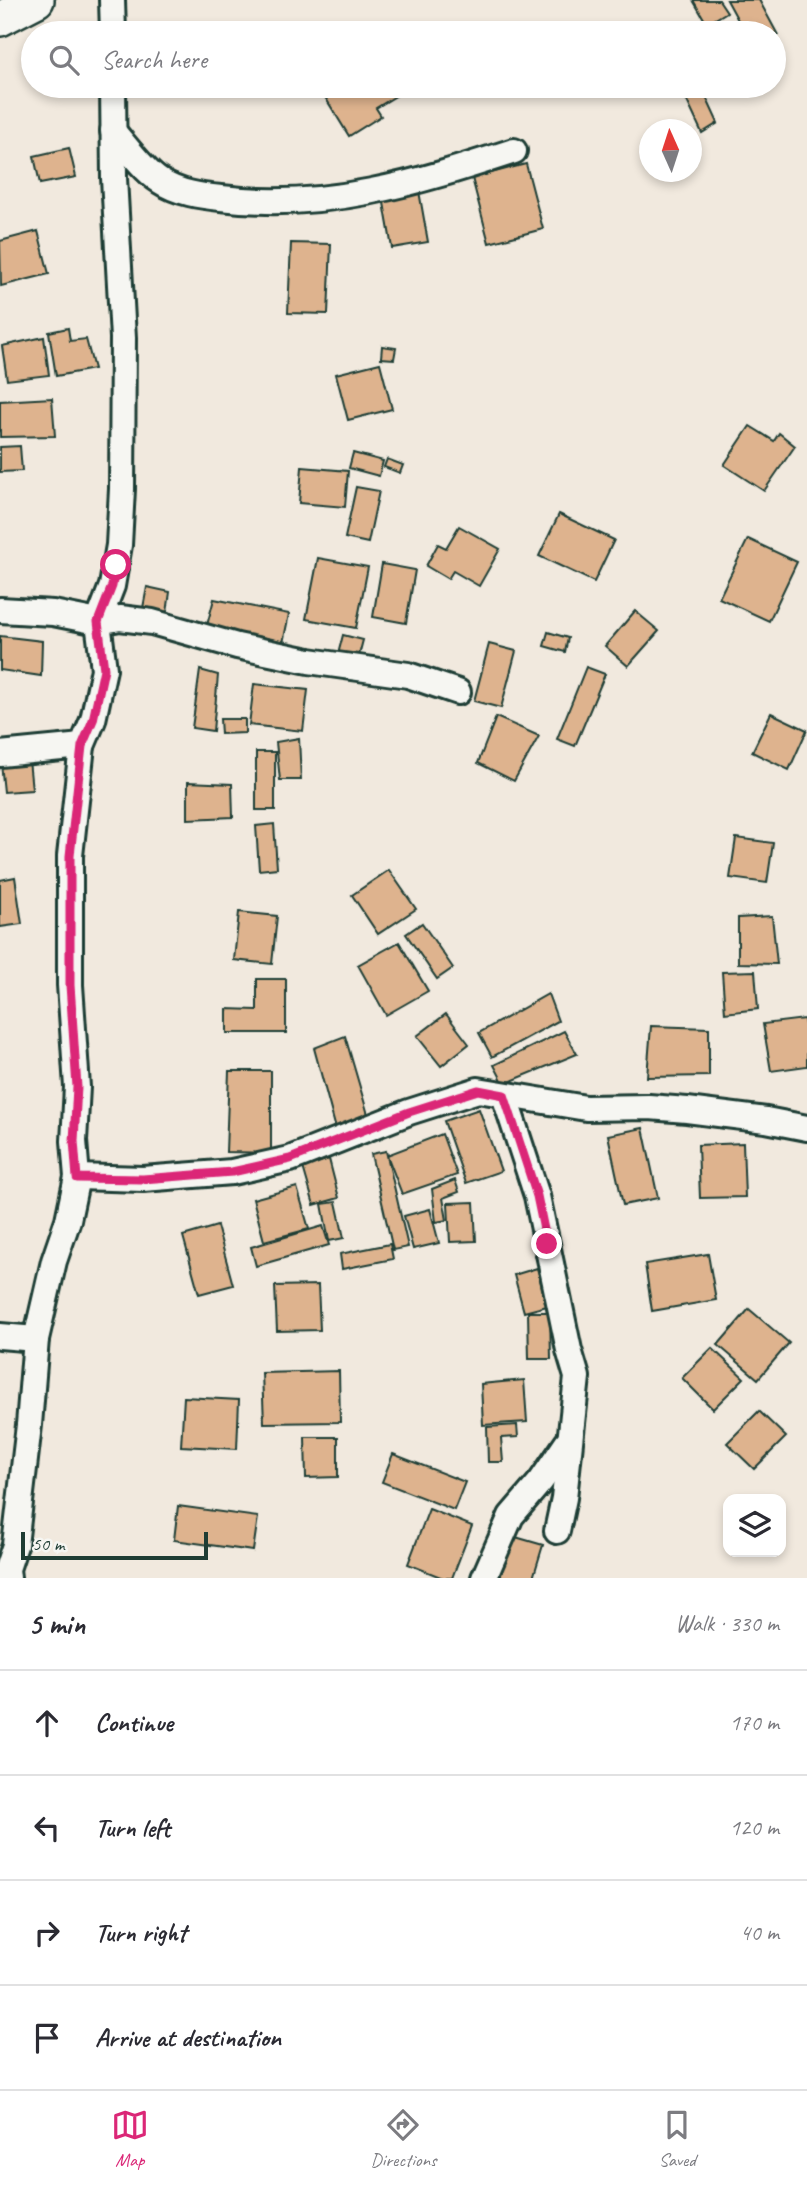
<!DOCTYPE html>
<html lang="en">
<head>
<meta charset="utf-8">
<style>
  :root { --surface:#fff; --page:#f7f7f7; --text:#2b2b33; --muted:#7c7c81; --line:#e1e1e2; --accent:#db2777 }
  body { margin:0; font-family:Caveat,sans-serif; background:var(--page); color:var(--text) }
  .controls { position:absolute; right:21px; bottom:21px; display:grid; overflow:hidden; border-radius:14px; box-shadow:0 4px 10px #0003 }
  .controls button { width:63px; height:63px; display:grid; place-items:center; padding:0; border:0; border-bottom:2px solid var(--line); background:var(--surface); color:var(--text); font:35px sans-serif }
  .compass { position:absolute; left:639px; top:119px; width:63px; height:63px; border-radius:50%; background:var(--surface); box-shadow:0 4px 10px #0003; rotate:357deg }
  .scale { position:absolute; left:21px; bottom:18px; width:187px; box-sizing:border-box; padding-left:7px; border:4px solid #1f3d34; border-top:0; font-size:19px; line-height:24px; white-space:nowrap; color:#1f3d34; -webkit-text-stroke:5px #f6f6f2; paint-order:stroke }
  .stop { position:absolute; width:21px; height:21px; margin:-16px; border:5px solid #db2777; border-radius:50%; background:#fff }
  .stop.end { background:#db2777; border-color:#fff; box-shadow:0 2px 7px #0008 }
  .list { margin:0; padding:0; list-style:none }
  h2 { display:flex; justify-content:space-between; align-items:center; height:91px; margin:0; padding:0 28px; font-size:30px }
  h2 small { font-size:23px; font-weight:400; color:var(--muted) }
  .list li { display:grid; grid-template-columns:46px 1fr auto; gap:21px; align-items:center; box-sizing:border-box; height:105px; padding:0 28px; border-top:2px solid var(--line) }
  .list b { display:block; font-size:26px; white-space:nowrap }
  .list em { font-size:23px; font-style:normal; color:var(--muted) }
  .icon { flex:none; width:38px; height:38px; fill:none; stroke:currentColor; stroke-width:2; stroke-linecap:round; stroke-linejoin:round }
  .map { position:relative; flex:none; width:807px; height:1578px; overflow:hidden }
  .search { position:absolute; background:var(--surface); box-shadow:0 4px 10px #0003; left:21px; right:21px; top:21px; height:77px; display:flex; align-items:center; gap:18px; box-sizing:border-box; padding:0 24px; border-radius:38px; color:var(--muted); font-size:26px }
  .sheet { height:511px; background:var(--surface) }
  nav { display:flex; justify-content:space-around; align-items:center; box-sizing:border-box; height:98px; border-top:2px solid var(--line); background:var(--surface); font-size:19px; color:var(--muted) }
  nav a { display:grid; justify-items:center; gap:4px }
  nav .on { color:var(--accent) }
  .map>svg:first-child { display:block }
  .building { fill:#deb38e; stroke:#1f3d34; stroke-width:2 }
  .lines { fill:none; stroke-linecap:round; stroke-linejoin:round }
  .street-casing { stroke:#1f3d34; stroke-width:30 }
  .secondary-casing { stroke:#1f3d34; stroke-width:38 }
  .street { stroke:#f6f6f2; stroke-width:24 }
  .secondary { stroke:#f6f6f2; stroke-width:33 }
  .route { stroke:#db2777; stroke-width:9 }
</style>
</head>
<body>
<div class="map">
<svg width="807" height="1578" viewBox="0 0 807 1578">
  <rect width="100%" height="100%" fill="#f1e9de"/>
  <filter id="ink" filterUnits="userSpaceOnUse"><feTurbulence type="fractalNoise" baseFrequency=".0143" numOctaves="2"/><feDisplacementMap in="SourceGraphic" scale="14" xChannelSelector="R" yChannelSelector="G"/><feConvolveMatrix kernelMatrix="1 2 1 2 8 2 1 2 1" color-interpolation-filters="sRGB"/></filter>
  <g filter="url(#ink)">
    <g class="building">
      <polygon points="693,0 719,0 727,12 707,24"/>
      <polygon points="727,0 759,0 778,35 774,36 774,33 745,33"/>
      <polygon points="344,86 412,86 376,108 381,116 349,136 325,97"/>
      <polygon points="680,86 701,86 718,123 702,133"/>
      <polygon points="69,148 76,177 40,184 34,156"/>
      <polygon points="526,164 543,229 489,243 472,178"/>
      <polygon points="419,191 428,242 392,248 383,197"/>
      <polygon points="38,231 49,274 1,286 0,241"/>
      <polygon points="291,243 331,244 328,314 288,313"/>
      <polygon points="68,328 70,341 86,339 94,369 56,376 49,332"/>
      <polygon points="44,337 49,375 7,380 2,346"/>
      <polygon points="382,346 396,348 394,359 381,358"/>
      <polygon points="380,363 392,409 348,420 336,374"/>
      <polygon points="52,398 55,436 0,437 0,401"/>
      <polygon points="750,426 774,441 779,433 795,446 764,491 724,465"/>
      <polygon points="20,446 22,471 0,472 0,447"/>
      <polygon points="353,453 383,461 379,476 349,468"/>
      <polygon points="387,459 403,465 400,473 384,467"/>
      <polygon points="302,467 348,471 345,507 299,503"/>
      <polygon points="356,487 379,491 368,543 345,538"/>
      <polygon points="559,514 614,540 594,582 539,556"/>
      <polygon points="459,526 500,549 479,586 453,571 448,579 426,566 438,544 446,548"/>
      <polygon points="748,539 797,562 769,621 719,598"/>
      <polygon points="318,558 368,567 356,628 306,619"/>
      <polygon points="382,564 415,570 406,623 373,617"/>
      <polygon points="147,587 170,592 167,613 143,608"/>
      <polygon points="214,599 289,614 282,648 206,629"/>
      <polygon points="635,611 659,631 628,666 605,646"/>
      <polygon points="548,632 568,638 565,652 544,646"/>
      <polygon points="343,635 363,640 357,663 337,658"/>
      <polygon points="0,636 42,641 41,676 0,670"/>
      <polygon points="489,644 516,651 501,708 474,701"/>
      <polygon points="586,667 605,674 575,746 557,739"/>
      <polygon points="200,670 218,675 213,731 192,728"/>
      <polygon points="254,684 308,690 303,731 249,725"/>
      <polygon points="771,713 807,730 789,770 752,752"/>
      <polygon points="496,717 539,736 514,781 478,763"/>
      <polygon points="220,719 245,719 245,733 221,734"/>
      <polygon points="299,738 301,780 280,780 276,742"/>
      <rect x="256" y="752" width="19" height="58"/>
      <polygon points="29,760 32,790 4,792 1,763"/>
      <polygon points="188,782 232,784 233,817 188,819"/>
      <polygon points="274,824 277,868 259,870 256,826"/>
      <polygon points="736,838 773,843 767,883 730,878"/>
      <polygon points="389,870 416,909 378,934 352,895"/>
      <polygon points="15,877 22,924 0,927 0,880"/>
      <polygon points="239,912 277,916 272,964 234,960"/>
      <polygon points="772,916 777,964 738,963 738,918"/>
      <polygon points="422,923 453,968 437,979 406,934"/>
      <polygon points="399,942 428,991 386,1015 358,965"/>
      <polygon points="755,971 758,1009 725,1013 722,972"/>
      <polygon points="257,979 286,979 286,1033 227,1033 227,1009 257,1010"/>
      <polygon points="548,994 558,1021 492,1057 479,1033"/>
      <polygon points="446,1014 469,1044 441,1066 417,1036"/>
      <polygon points="804,1019 807,1037 807,1066 771,1071 763,1024"/>
      <polygon points="651,1026 709,1028 709,1076 647,1077"/>
      <polygon points="564,1031 577,1054 504,1084 494,1065"/>
      <polygon points="345,1036 369,1118 336,1129 314,1048"/>
      <polygon points="229,1071 271,1071 271,1153 226,1152"/>
      <polygon points="479,1109 501,1171 466,1183 444,1121"/>
      <polygon points="643,1128 658,1198 623,1205 608,1135"/>
      <polygon points="442,1134 457,1175 402,1194 387,1155"/>
      <polygon points="743,1143 745,1197 700,1198 698,1145"/>
      <polygon points="386,1151 408,1247 393,1250 371,1154"/>
      <polygon points="329,1159 339,1198 314,1205 303,1167"/>
      <polygon points="455,1180 459,1192 443,1198 447,1220 436,1222 432,1189"/>
      <polygon points="297,1187 309,1229 264,1241 253,1199"/>
      <polygon points="336,1202 344,1238 329,1241 322,1204"/>
      <polygon points="474,1202 476,1241 450,1242 448,1203"/>
      <polygon points="430,1209 439,1243 413,1249 404,1216"/>
      <polygon points="217,1226 233,1285 199,1294 183,1236"/>
      <polygon points="323,1226 329,1245 256,1266 251,1247"/>
      <polygon points="390,1244 393,1259 342,1269 340,1254"/>
      <polygon points="708,1254 716,1300 652,1311 645,1264"/>
      <polygon points="537,1268 547,1306 524,1312 514,1275"/>
      <polygon points="318,1285 320,1330 277,1331 275,1286"/>
      <polygon points="749,1309 789,1343 758,1379 718,1345"/>
      <polygon points="528,1312 550,1312 551,1359 529,1359"/>
      <polygon points="712,1348 744,1378 713,1409 682,1378"/>
      <polygon points="339,1371 340,1422 264,1423 262,1373"/>
      <polygon points="524,1380 527,1422 483,1425 481,1384"/>
      <polygon points="184,1397 239,1400 237,1449 181,1446"/>
      <polygon points="759,1411 786,1437 754,1469 727,1443"/>
      <polygon points="517,1425 518,1437 501,1438 503,1462 488,1462 487,1427"/>
      <polygon points="305,1437 338,1437 338,1477 306,1478"/>
      <polygon points="393,1454 465,1482 454,1510 382,1482"/>
      <polygon points="178,1506 258,1517 253,1551 174,1540"/>
      <polygon points="429,1509 472,1526 452,1578 443,1578 408,1564"/>
      <polygon points="512,1536 543,1545 533,1578 500,1578"/>
    </g>
    <g class="lines">
      <defs>
        <g id="street">
          <polyline points="112,0 113,33"/>
          <path d="M 113,131 C 125,145 145,172 160,181 C 178,193 201,196 221,198 C 326,211 416,183 514,151"/>
          <polyline points="0,610 53,613 98,622 120,618 152,622 237,646 309,661 408,675 458,692"/>
          <polyline points="0,754 82,746"/>
          <polyline points="504,1095 537,1196 569,1350 577,1377 564,1498 557,1531"/>
          <polyline points="77,1177 143,1179 232,1172 290,1159 409,1112 478,1090 586,1108 649,1107 687,1110 766,1120 807,1128"/>
          <polyline points="0,1336 36,1339"/>
          <polyline points="8,1578 7,1569 15,1545 29,1425 36,1339 54,1261 68,1220 77,1177 74,1141 77,1087 70,985 70,856 82,746 93,720 104,669 98,622 112,586 119,545 122,489 123,338 114,178 113,86"/>
          <polyline points="484,1578 511,1516 541,1481 567,1443"/>
        </g>
        <polyline id="secondary" points="0,19 37,0"/>
      </defs>
      <use href="#street" class="street-casing"/>
      <use href="#secondary" class="secondary-casing"/>
      <use href="#street" class="street"/>
      <use href="#secondary" class="secondary"/>
    </g>
  </g>
  <g class="lines" filter="url(#ink)">
    <polyline class="route" points="116,565 112,586 98,622 104,669 93,720 82,746 70,856 70,985 77,1087 74,1141 77,1178 143,1179 232,1172 290,1159 409,1112 478,1090 504,1095 537,1196 547,1244"/>
  </g>
</svg>
<div class="controls">
<button><svg class="icon" aria-label="layers" viewBox="0 0 24 24"><path d="M12 4l9 5-9 5-9-5zM3 14l9 5 9-5"/></svg></button>
</div>
<svg class="compass" viewBox="-18 -18 36 36"><path d="M0-13l5 13h-10z" fill="#e53935"/><path d="M0 13l5-13h-10z" fill="#7c7c81"/></svg>
<div class="scale">50 m</div>
<div class="stop" style="left:116px;top:565px"></div>
<div class="stop end" style="left:547px;top:1244px"></div>
<div class="search"><svg class="icon" aria-label="search" viewBox="0 0 24 24"><circle cx="10" cy="10" r="6"/><path d="M15 15l6 6"/></svg>Search here</div>
</div>
<section class="sheet">
<h2>5 min<small>Walk · 330 m</small></h2>
<ul class="list">
<li><svg class="icon" aria-label="ahead" viewBox="0 0 24 24"><path d="M12 20V5M6 11l6-6 6 6"/></svg><div><b>Continue</b></div><em>170 m</em></li>
<li><svg class="icon" aria-label="left" viewBox="0 0 24 24"><path d="M17 20v-9H6M10 6l-5 5 5 5"/></svg><div><b>Turn left</b></div><em>120 m</em></li>
<li><svg class="icon" aria-label="right" viewBox="0 0 24 24"><path d="M7 20v-9h11M14 6l5 5-5 5"/></svg><div><b>Turn right</b></div><em>40 m</em></li>
<li><svg class="icon" aria-label="arrive" viewBox="0 0 24 24"><path d="M6 21V4h12l-3 4 3 4H6"/></svg><div><b>Arrive at destination</b></div></li>
</ul>
</section>
<nav>
<a class="on"><svg class="icon" aria-label="map" viewBox="0 0 24 24"><path d="M3 6l6-2 6 2 6-2v14l-6 2-6-2-6 2zM9 4v14M15 6v14"/></svg>Map</a>
<a><svg class="icon" aria-label="directions" viewBox="0 0 24 24"><path d="M12 3l9 9-9 9-9-9zM9 14v-3h6M13 9l2 2-2 2"/></svg>Directions</a>
<a><svg class="icon" aria-label="saved" viewBox="0 0 24 24"><path d="M7 4h10v16l-5-4-5 4z"/></svg>Saved</a>
</nav>
</body>
</html>
